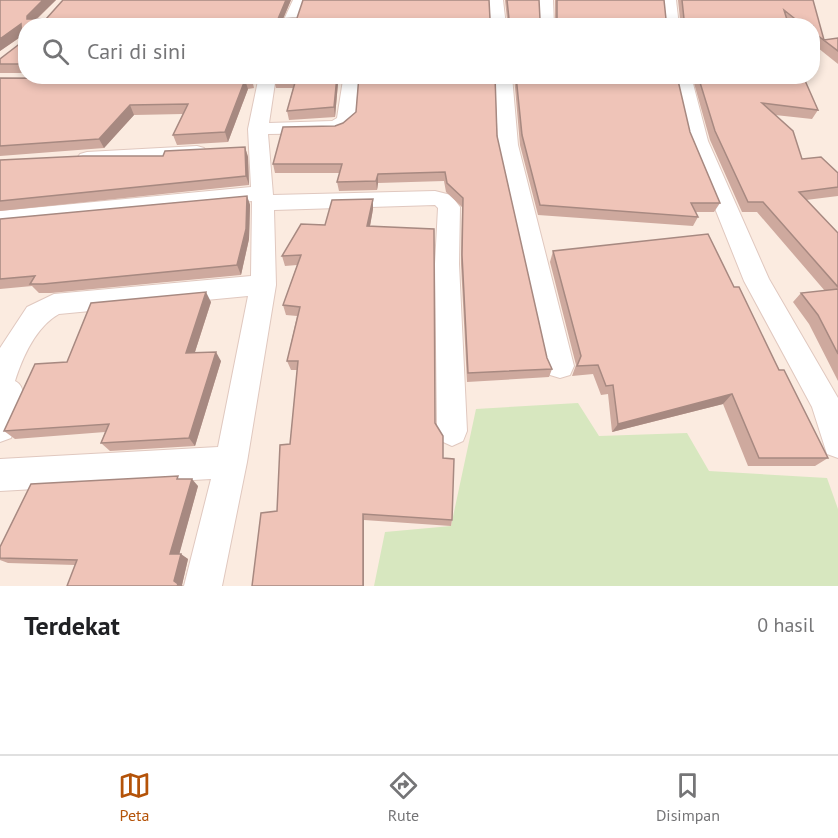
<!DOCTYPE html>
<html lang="id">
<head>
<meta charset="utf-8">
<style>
  :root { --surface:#fff; --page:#f6f6f6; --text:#202124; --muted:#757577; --line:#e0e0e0; --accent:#b45309 }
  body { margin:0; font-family:"PT Sans",sans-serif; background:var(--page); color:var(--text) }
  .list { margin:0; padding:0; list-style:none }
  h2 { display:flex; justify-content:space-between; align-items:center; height:78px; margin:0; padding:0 24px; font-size:26px }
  h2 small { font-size:20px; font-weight:400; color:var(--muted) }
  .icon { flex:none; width:33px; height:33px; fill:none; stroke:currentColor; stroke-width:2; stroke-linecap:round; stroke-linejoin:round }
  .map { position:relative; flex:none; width:838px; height:586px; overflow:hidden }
  .search { position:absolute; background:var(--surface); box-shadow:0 3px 9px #0003; left:18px; right:18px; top:18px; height:66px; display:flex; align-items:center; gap:15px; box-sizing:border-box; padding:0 21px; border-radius:24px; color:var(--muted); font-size:22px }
  .sheet { height:168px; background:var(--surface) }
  nav { display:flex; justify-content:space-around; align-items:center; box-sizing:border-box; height:84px; border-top:2px solid var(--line); background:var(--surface); font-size:16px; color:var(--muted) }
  nav a { display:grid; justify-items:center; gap:3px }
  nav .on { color:var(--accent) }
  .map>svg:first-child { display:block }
  .green { fill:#d7e7bf }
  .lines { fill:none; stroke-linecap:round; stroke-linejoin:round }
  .minor-casing { stroke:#e0c8bf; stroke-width:2 }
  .minor { fill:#fff; fill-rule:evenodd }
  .wall { fill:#cea99e }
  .shaded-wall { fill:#a78981 }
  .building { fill:#efc4b8; stroke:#a78981; stroke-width:1.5 }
</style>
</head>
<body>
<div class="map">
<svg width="838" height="586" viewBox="0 0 838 586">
  <rect width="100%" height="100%" fill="#fbebe0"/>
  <polygon class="green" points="578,403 599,436 687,433 709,471 827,478 838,509 838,586 374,586 385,532 451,526 476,409"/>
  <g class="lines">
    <defs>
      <g id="minor">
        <polygon points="293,0 307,0 296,26 281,26"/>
        <polygon points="489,0 503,0 506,26 491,26"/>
        <polygon points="539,0 553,0 554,26 540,26"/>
        <polygon points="662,0 676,0 679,26 664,26"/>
        <path d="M 259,76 L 276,76 L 269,123 L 332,121 L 337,118 L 343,80 L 355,80 L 358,84 L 355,120 L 343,131 L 336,133 L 268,134 L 273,195 L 435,191 L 451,195 L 460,207 L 459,264 L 467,431 L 463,441 L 452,446 L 441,441 L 437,431 L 435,264 L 438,208 L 435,205 L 274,210 L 276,285 L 247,462 L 222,586 L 184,586 L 211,479 L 0,491 L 0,459 L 218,447 L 248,296 L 59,314 C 36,327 23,356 15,381 C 33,390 17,424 11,438 L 0,442 L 0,348 L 27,307 L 54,294 L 251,276 L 252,201 L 0,227 L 0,211 L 251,187 L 248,129 Z"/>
        <polygon points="495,76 512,76 518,145 574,366 570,375 560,378 550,375 546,366 498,145"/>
        <polygon points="674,76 691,76 708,141 769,279 838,398 838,458 827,454 812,407 744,281 688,141"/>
        <polygon points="197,146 204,148 207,152 204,156 87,164 80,162 77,158 80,154 87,152"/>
      </g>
    </defs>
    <use href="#minor" class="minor-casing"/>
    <use href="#minor" class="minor"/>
  </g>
  <g class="wall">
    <polygon points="0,0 56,0 37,19 46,19 63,0 291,0 283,19 297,18 303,0 489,0 490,19 507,19 505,0 539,0 540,19 555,19 555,0 664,0 666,19 680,19 678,0 813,0 824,40 838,38 838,64 813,44 813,26 26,26 26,73 0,73 0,59 2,59 22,42 22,36 0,51"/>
    <polygon points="275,76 495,76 497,136 547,358 552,369 549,377 467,382 461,264 462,207 446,192 444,181 378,183 377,190 339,191 337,182 340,173 275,173 273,164 335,126 343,123 356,112 359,82 355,78 343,78 338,83 335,117 289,120 287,111 293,88 276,88 274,79"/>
    <polygon points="514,76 677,76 690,132 720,203 714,212 696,212 698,217 693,226 538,215 520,145"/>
    <polygon points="692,76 803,76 818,110 812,119 775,115 802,159 838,173 838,196 806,200 838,233 838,381 809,324 793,302 801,293 825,291 757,212 742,212 710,140"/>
    <polygon points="0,78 252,79 254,88 248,89 228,142 177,145 173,135 183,114 134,115 104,148 0,156"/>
    <polygon points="245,147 248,157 249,185 0,211 0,160 163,156"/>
    <polygon points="247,196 250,205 249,239 241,275 51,293 39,293 32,286 0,289 0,219"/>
    <polygon points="373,209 370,226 435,423 443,458 452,520 451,526 364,520 277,511 290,444 297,370 291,370 287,361 297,316 286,315 283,305 297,265 285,266 282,256 325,225"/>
    <polygon points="553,251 734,287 828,458 815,466 748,466 723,404 612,432 608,394 601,395 593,374 572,376 576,365 550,262"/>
    <polygon points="211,302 195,352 221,361 195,446 110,451 101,443 105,432 15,439 4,431 67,362"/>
    <polygon points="181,479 198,486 179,554 188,559 182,585 75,565 8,563 0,560 0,547"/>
  </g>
  <g class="shaded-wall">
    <polygon points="43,0 56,0 31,24 27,19 27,16"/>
    <polygon points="286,0 291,0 280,26 278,19"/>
    <polygon points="21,24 26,33 0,51 0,39"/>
    <polygon points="337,76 343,76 343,78 338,83 335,117 334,107"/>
    <polygon points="245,80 248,89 228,142 225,132"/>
    <polygon points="130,105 134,115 104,148 99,139"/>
    <polygon points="245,147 248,157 249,185 246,176"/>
    <polygon points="378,174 378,183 377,190 376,181"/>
    <polygon points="247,196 250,205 249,239 241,275 237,265"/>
    <polygon points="373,199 373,209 368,237 367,226"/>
    <polygon points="206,292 211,302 192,361 186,353"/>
    <polygon points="216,352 221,361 195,446 189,438"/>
    <polygon points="732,394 723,404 612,432 618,424"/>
    <polygon points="192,479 198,486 178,559 170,554"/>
    <polygon points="363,514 364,520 364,586 363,586"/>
    <polygon points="181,554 188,559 182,585 183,586 177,586 174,581"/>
  </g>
  <g class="building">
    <polygon points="0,0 43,0 27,16 27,19 46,19 63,0 286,0 278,19 297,18 303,0 489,0 490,19 509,19 507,0 539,0 540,19 557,19 557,0 664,0 666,19 684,19 682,0 813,0 824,40 838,38 838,51 813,32 813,26 804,26 784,10 789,26 26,26 26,64 0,64 0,59 22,42 21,24 0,39"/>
    <polygon points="275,76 337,76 334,107 287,111 296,79 274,79"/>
    <polygon points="359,76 495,76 497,136 547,358 552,369 468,373 462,255 463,198 447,183 445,172 378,174 376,181 337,182 342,164 273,164 283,127 335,126 343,123 356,112"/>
    <polygon points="516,76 677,76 690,132 720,203 691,203 698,217 540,205 522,135"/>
    <polygon points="698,76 803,76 818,110 762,103 793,131 802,159 821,157 838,173 838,187 799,192 838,233 838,287 763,202 748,202 715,131"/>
    <polygon points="0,78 252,79 245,80 225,132 173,135 188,104 130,105 99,139 0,146"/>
    <polygon points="245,147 246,176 0,201 0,160 83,156 163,156 165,151"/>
    <polygon points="247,196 246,229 237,265 43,284 30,284 35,276 0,279 0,219"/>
    <polygon points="373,199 367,226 434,229 435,423 443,436 443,458 454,459 452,520 363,514 363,586 252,586 261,513 277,511 280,445 290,444 298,361 287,361 300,307 283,305 301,255 282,256 301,224 325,225 332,200"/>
    <polygon points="708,234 734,287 739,287 779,370 784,370 828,458 759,458 732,394 618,424 613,385 606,386 598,365 577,366 581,356 553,251"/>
    <polygon points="838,289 838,354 818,315 801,293"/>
    <polygon points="206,292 186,353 216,352 189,438 101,443 109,424 4,431 35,364 67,362 91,303"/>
    <polygon points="178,476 177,479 192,479 170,554 181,554 174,581 178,584 177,586 67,586 77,560 0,558 0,547 31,484"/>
  </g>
</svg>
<div class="search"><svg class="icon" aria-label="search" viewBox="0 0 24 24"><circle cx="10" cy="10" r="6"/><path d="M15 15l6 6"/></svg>Cari di sini</div>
</div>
<section class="sheet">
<h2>Terdekat<small>0 hasil</small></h2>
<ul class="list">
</ul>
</section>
<nav>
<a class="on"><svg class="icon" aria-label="map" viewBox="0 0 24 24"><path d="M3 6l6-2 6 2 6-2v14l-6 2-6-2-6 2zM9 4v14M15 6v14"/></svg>Peta</a>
<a><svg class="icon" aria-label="directions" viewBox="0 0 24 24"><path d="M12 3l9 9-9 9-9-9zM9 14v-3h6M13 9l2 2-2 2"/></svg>Rute</a>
<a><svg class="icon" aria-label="saved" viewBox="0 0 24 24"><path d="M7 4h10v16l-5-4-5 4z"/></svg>Disimpan</a>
</nav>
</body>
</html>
